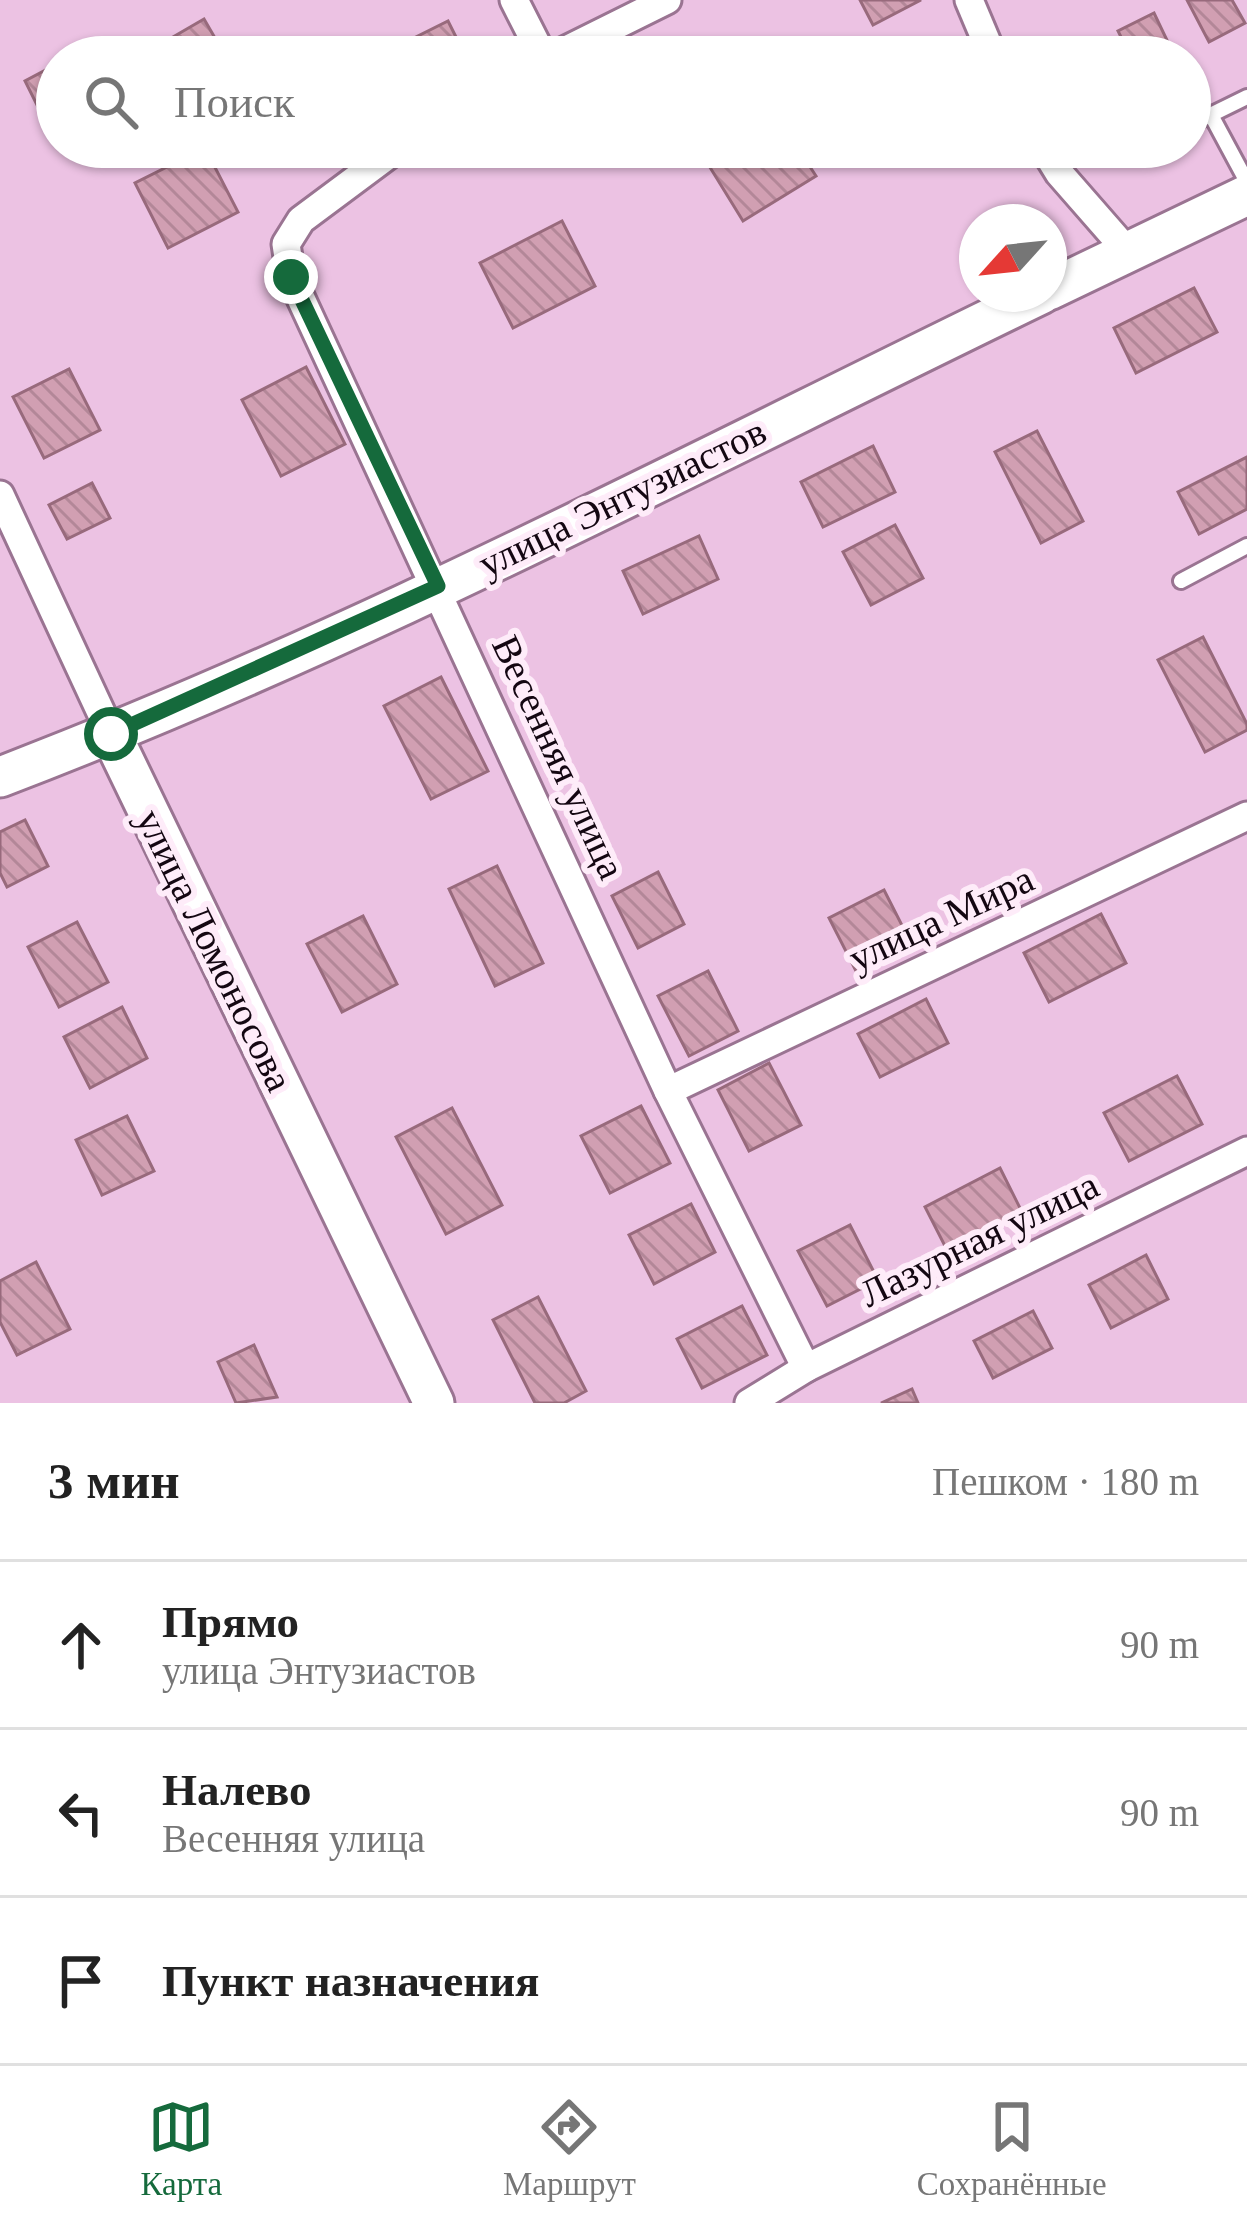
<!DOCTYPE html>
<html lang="ru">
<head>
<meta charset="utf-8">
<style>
  :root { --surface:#fff; --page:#f6f6f6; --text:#222; --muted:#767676; --line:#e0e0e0; --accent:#156a3c }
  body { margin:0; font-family:Georgia,serif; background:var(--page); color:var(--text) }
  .compass { position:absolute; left:959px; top:204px; width:108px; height:108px; border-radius:50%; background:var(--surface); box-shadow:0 3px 9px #0004; rotate:243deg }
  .stop { position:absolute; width:36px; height:36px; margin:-27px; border:9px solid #156a3c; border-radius:50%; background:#fff }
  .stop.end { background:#156a3c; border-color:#fff; box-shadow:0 3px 12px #0008 }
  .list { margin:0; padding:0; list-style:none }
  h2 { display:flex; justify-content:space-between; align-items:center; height:156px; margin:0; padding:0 48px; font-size:51px }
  h2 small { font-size:39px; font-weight:400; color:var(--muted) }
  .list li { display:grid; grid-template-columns:78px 1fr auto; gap:36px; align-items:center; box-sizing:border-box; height:168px; padding:0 48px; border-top:3px solid var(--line) }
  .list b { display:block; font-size:45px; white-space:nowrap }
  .list p { margin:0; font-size:39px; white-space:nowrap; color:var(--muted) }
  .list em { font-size:39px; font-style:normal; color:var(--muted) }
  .icon { flex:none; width:66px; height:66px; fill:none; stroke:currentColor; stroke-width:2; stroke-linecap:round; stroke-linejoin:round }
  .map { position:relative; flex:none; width:1247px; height:1403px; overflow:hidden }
  .search { position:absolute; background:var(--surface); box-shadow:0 3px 9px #0004; left:36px; right:36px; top:36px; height:132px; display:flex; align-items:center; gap:30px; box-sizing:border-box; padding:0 42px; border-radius:66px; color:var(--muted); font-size:45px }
  .sheet { height:660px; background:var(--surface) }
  nav { display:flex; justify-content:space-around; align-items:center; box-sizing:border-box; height:168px; border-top:3px solid var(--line); background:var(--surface); font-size:33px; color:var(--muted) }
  nav a { display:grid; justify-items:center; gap:6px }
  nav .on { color:var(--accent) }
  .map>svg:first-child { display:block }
  .building { fill:url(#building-back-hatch); stroke:#986a7c; stroke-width:3 }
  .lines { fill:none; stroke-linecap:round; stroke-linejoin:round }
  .lane-casing { stroke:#9a7492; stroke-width:20 }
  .street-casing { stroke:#9a7492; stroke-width:33 }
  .secondary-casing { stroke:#9a7492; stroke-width:45 }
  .lane { stroke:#fff; stroke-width:14 }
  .street { stroke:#fff; stroke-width:27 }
  .secondary { stroke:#fff; stroke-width:39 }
  .route { stroke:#156a3c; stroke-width:15 }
  .labels { text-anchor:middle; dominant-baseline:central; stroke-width:12; stroke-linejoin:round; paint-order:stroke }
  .street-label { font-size:39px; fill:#140712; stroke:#feecf9 }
</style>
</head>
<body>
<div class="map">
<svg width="1247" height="1403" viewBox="0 0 1247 1403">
  <defs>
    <pattern id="building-back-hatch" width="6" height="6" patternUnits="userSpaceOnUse" patternTransform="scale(3)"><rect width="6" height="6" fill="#d19fb2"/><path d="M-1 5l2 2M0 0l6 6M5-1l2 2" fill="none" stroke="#b38798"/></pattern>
  </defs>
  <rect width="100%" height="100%" fill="#ecc2e3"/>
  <g class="building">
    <polygon points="860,0 921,0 873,25"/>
    <polygon points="1187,0 1232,0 1245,23 1209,42"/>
    <polygon points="1154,13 1175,57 1131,57 1118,31"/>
    <polygon points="204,19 226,57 175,57 166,41"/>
    <polygon points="448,21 466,57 403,57 398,46"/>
    <polygon points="57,64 57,120 47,125 25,81"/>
    <polygon points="717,147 797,147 816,176 743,221 703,156"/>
    <polygon points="205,148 238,212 168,248 135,183"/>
    <polygon points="562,221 595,286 513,328 480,263"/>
    <polygon points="1194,288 1217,332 1136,373 1114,328"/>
    <polygon points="306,367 345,444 281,476 242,400"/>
    <polygon points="69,369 100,430 44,458 13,397"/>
    <polygon points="1037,431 1083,521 1041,543 995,452"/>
    <polygon points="873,446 895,492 823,527 801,482"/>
    <polygon points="1247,457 1247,509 1199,534 1178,492"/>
    <polygon points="92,483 110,518 67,539 49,505"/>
    <polygon points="895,525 923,578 871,605 843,552"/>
    <polygon points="699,536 718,579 643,614 623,571"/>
    <polygon points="1203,637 1247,724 1247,730 1205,752 1158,660"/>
    <polygon points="441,677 488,771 431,799 384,706"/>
    <polygon points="25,820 48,866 7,887 0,873 0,832"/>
    <polygon points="497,866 543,963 495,986 449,889"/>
    <polygon points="658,872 684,924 638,948 612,896"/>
    <polygon points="884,890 912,945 857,973 829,918"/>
    <polygon points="1101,914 1126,963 1049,1002 1024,953"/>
    <polygon points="363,916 397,984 342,1012 307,944"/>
    <polygon points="77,922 108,982 59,1007 28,947"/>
    <polygon points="708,971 738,1031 689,1056 658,996"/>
    <polygon points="926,999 948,1043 880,1077 858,1034"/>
    <polygon points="122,1007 147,1058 90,1088 64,1037"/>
    <polygon points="769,1063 801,1125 749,1151 718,1090"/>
    <polygon points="1177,1076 1202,1124 1129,1161 1104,1113"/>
    <polygon points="641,1106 670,1163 610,1193 581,1136"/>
    <polygon points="452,1108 502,1205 446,1234 396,1137"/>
    <polygon points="127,1116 154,1171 102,1195 76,1140"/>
    <polygon points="1000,1168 1022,1212 947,1250 925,1207"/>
    <polygon points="691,1204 715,1252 654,1284 629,1235"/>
    <polygon points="850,1225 878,1280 827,1306 798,1251"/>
    <polygon points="1146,1255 1168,1299 1111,1328 1089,1285"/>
    <polygon points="36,1262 70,1329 17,1355 0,1322 0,1281"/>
    <polygon points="538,1297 586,1391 564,1403 535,1403 493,1320"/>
    <polygon points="742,1306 767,1355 702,1388 677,1339"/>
    <polygon points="1033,1311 1052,1348 993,1378 974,1341"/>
    <polygon points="254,1345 277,1397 236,1403 218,1362"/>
    <polygon points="912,1389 918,1403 881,1403"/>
  </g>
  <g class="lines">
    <defs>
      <g id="lane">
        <polyline points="1211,115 1247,182"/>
        <polyline points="1190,125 1247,97"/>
        <polyline points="1124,158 1146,147"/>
        <polyline points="1181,581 1247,546"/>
      </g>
      <g id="street">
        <polyline points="514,0 543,57"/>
        <polyline points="969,0 993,57"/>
        <polyline points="552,57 667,0"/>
        <polyline points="399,147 301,220 286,244 291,277 668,1091 806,1368"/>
        <polyline points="1043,147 1059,173 1128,252"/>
        <polyline points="0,495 111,734"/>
        <polyline points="668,1091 1247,816"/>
        <polyline points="749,1403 806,1368 1247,1151"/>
      </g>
      <g id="secondary">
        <polyline points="1049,290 1247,195"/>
        <polyline points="111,734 434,1403"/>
        <path d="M 0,777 C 357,641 698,460 1041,294"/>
      </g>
    </defs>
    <use href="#lane" class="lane-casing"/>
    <use href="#street" class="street-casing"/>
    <use href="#secondary" class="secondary-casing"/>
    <use href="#lane" class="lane"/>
    <use href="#street" class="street"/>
    <use href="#secondary" class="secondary"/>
  </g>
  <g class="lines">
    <polyline class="route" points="111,734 438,586 291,277"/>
  </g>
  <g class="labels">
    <g class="street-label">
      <text transform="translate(622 497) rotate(-26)">улица Энтузиастов</text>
      <text transform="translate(559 757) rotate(65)">Весенняя улица</text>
      <text transform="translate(941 918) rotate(-25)">улица Мира</text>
      <text transform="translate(215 950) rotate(64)">улица Ломоносова</text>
      <text transform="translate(979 1239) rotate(-26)">Лазурная улица</text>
    </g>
  </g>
</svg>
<svg class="compass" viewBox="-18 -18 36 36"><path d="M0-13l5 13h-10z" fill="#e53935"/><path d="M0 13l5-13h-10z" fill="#767676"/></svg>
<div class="stop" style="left:111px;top:734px"></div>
<div class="stop end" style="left:291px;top:277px"></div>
<div class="search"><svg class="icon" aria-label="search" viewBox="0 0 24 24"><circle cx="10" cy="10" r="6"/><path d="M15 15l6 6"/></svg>Поиск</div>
</div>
<section class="sheet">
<h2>3 мин<small>Пешком · 180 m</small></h2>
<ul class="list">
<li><svg class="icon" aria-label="ahead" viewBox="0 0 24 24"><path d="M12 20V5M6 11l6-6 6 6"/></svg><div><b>Прямо</b><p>улица Энтузиастов</p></div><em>90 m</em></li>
<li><svg class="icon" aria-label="left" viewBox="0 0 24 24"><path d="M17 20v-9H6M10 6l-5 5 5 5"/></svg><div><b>Налево</b><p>Весенняя улица</p></div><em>90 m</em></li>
<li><svg class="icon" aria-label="arrive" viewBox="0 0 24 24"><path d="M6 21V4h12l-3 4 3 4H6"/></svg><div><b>Пункт назначения</b></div></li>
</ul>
</section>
<nav>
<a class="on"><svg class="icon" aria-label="map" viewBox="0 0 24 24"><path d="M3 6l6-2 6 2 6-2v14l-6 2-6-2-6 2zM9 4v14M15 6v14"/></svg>Карта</a>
<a><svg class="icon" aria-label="directions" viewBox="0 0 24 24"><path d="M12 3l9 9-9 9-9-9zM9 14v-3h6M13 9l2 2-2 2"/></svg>Маршрут</a>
<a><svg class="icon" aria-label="saved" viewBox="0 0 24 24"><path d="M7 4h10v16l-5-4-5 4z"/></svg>Сохранённые</a>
</nav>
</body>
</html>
